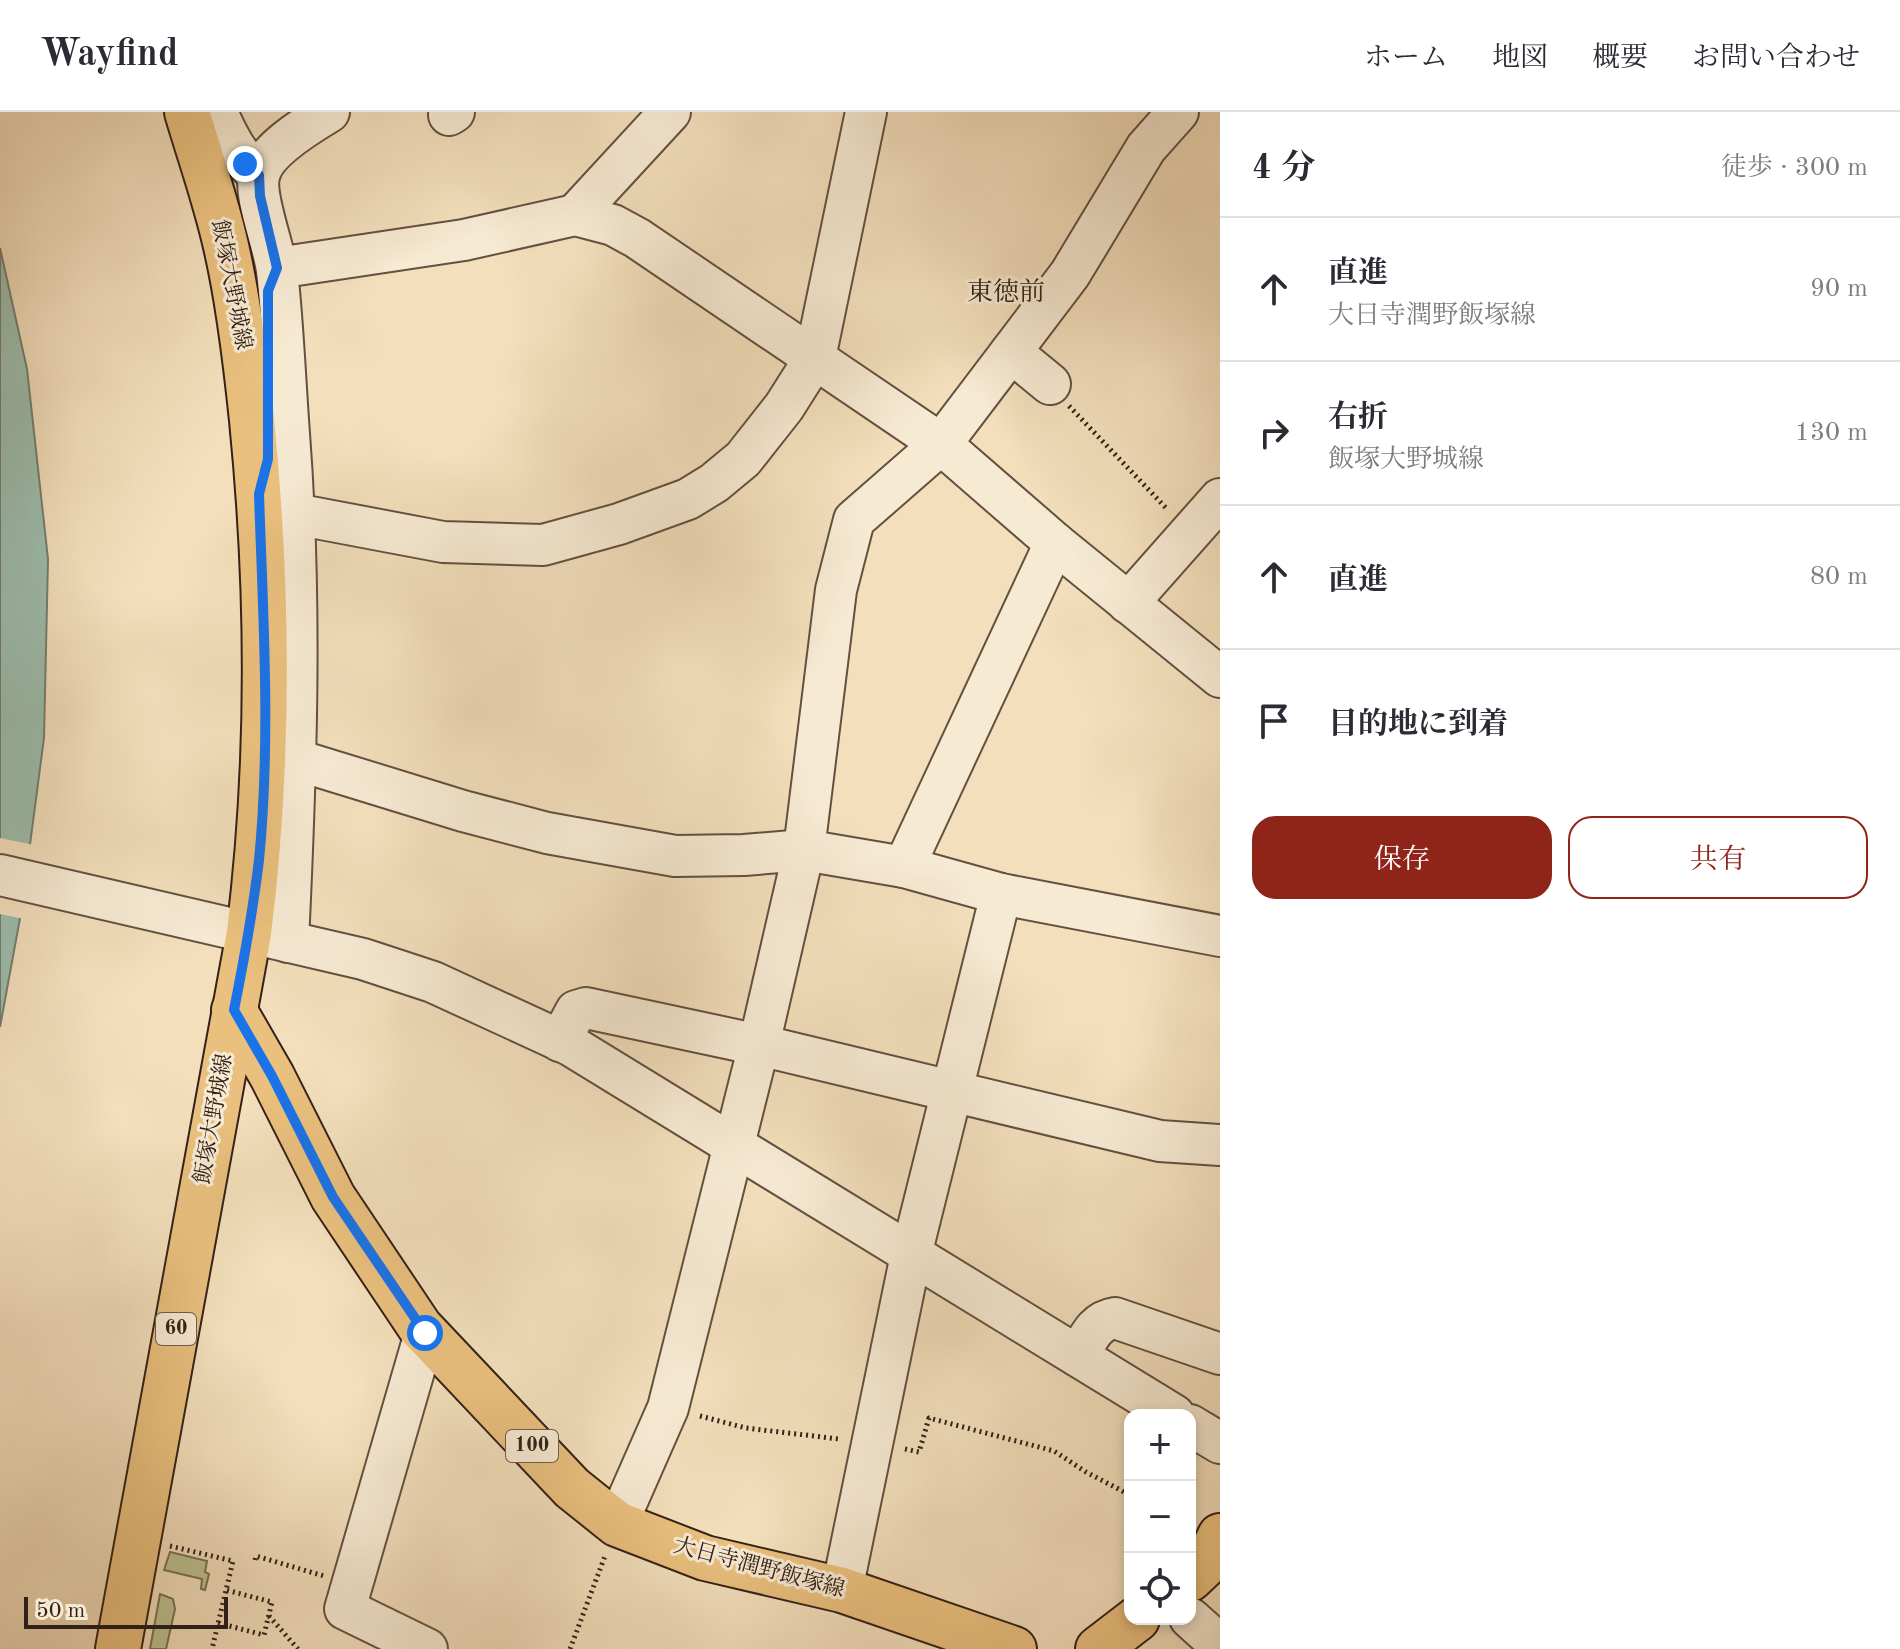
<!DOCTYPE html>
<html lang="ja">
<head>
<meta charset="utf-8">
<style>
  :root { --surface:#fff; --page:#f7f7f7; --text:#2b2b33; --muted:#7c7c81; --line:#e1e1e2; --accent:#8f2418 }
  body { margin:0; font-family:"Old Standard TT","Noto Serif JP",serif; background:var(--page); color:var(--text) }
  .controls { position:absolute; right:24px; bottom:24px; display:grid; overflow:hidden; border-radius:16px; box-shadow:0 4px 12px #0003 }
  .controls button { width:72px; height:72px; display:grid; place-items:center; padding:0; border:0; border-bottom:2px solid var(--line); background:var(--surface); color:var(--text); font:40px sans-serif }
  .scale { position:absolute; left:24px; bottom:20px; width:204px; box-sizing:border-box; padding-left:8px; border:4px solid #332018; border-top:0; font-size:22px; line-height:28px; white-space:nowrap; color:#332018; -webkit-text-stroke:6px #f7ead3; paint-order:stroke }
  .stop { position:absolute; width:24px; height:24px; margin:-18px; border:6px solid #1a73e8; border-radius:50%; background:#fff }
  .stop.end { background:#1a73e8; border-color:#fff; box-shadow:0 2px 8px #0008 }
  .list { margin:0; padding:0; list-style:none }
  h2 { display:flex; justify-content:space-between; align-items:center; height:104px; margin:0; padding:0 32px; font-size:34px }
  h2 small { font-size:26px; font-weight:400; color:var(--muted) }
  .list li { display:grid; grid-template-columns:52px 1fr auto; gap:24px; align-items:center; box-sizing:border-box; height:144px; padding:0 32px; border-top:2px solid var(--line) }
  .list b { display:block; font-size:30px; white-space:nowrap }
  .list p { margin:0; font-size:26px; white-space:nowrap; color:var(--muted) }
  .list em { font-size:26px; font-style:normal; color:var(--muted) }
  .actions { display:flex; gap:16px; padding:24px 32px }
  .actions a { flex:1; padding:18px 0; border:2px solid var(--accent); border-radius:24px; text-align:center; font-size:28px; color:var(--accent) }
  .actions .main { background:var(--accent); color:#fff }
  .icon { flex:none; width:44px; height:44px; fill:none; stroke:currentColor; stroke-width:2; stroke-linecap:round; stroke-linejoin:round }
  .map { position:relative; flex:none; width:1220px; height:1537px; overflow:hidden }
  header { display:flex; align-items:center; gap:48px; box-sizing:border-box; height:112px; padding:0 40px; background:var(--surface); border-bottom:2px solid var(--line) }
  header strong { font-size:38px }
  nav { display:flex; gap:44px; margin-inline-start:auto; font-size:28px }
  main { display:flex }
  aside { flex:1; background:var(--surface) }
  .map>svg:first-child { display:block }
  .green { fill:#bcc190; stroke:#787054; stroke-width:2 }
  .water { fill:#9cbdad; stroke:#727e71; stroke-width:2 }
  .pier { fill:#f3dfbc }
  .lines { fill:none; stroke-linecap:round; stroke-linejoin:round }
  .minor-casing { stroke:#635041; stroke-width:44 }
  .major-casing { stroke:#332018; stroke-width:48 }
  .path { stroke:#332018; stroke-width:5; stroke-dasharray:2 4; stroke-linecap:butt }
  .minor { stroke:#f7ead3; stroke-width:40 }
  .major { stroke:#eac07e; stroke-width:44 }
  .route { stroke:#1a73e8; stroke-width:10 }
  .labels { text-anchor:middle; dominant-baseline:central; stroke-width:6; stroke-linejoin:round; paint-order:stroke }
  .shield { fill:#f7ead3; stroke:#6e5d50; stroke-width:2 }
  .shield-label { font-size:20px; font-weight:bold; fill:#332018 }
  .street-label { font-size:22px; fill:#332018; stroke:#f7ead3 }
  .quarter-label { font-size:26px; fill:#332018; stroke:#f7ead3 }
</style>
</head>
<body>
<header>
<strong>Wayfind</strong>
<nav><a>ホーム</a><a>地図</a><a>概要</a><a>お問い合わせ</a></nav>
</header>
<main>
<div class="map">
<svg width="1220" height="1537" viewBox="0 0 1220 1537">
  <rect width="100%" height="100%" fill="#f3dfbc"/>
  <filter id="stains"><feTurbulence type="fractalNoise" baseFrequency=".0025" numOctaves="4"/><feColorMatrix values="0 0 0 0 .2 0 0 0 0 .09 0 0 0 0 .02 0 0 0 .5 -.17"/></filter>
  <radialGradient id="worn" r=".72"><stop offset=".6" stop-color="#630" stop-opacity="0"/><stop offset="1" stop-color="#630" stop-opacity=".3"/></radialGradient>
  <g class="green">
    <polygon points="170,1440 207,1449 205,1460 209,1462 205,1478 201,1477 202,1467 164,1458"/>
    <polygon points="160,1482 173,1487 175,1497 166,1537 150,1537"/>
  </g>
  <polygon class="water" points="0,136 27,257 48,447 44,626 21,801 0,915"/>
  <polygon class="pier" points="0,726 34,733 24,807 0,802"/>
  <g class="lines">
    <defs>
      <g id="minor">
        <path d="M 217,0 C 228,25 238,45 259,63"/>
        <polyline points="449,3 454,0"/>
        <polyline points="575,103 670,0"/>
        <polyline points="277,156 464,128 575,103 613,113 637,126 941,332 1055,431 1220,565"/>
        <polyline points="1011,240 1050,272"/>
        <polyline points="295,402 443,430 543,433 619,412 688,387 714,371 743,347 784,295 815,246 866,0"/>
        <polyline points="1128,491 1220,387"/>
        <polyline points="297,648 463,699 547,721 675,744 744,743 804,738 904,755 1001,782 1220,824"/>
        <polyline points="904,755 1055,431"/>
        <polyline points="0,763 363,847 433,870 570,933 1174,1303"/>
        <path d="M 288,830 C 296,661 302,491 289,322 C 285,268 283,213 277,159 C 274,133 254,86 259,64 C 264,39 309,12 329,0"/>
        <polyline points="560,929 576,899 586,896 759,933 1160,1029 1220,1033"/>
        <polyline points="425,1221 345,1497 427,1537"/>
        <path d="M 1078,1244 C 1088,1228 1094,1209 1115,1206 L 1220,1242"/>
        <polyline points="1190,1313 1220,1331"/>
        <polyline points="617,1412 668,1296 759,933 804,738 836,478 854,408 941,332 1070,162 1146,36 1178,0"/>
        <polyline points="842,1478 911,1143 1001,782"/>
        <polyline points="1190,1506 1220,1533"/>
      </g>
      <g id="major">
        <polyline points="234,898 272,964 333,1085 420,1215 572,1376 617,1412 705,1446 842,1478 1014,1537"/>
        <polyline points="1190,1467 1207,1451 1220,1424"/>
        <path d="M 118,1537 L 249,821 C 270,652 269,478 252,308 C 246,250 239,190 226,134 C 216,89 200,44 187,0"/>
        <polyline points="1098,1537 1137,1507"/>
      </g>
    </defs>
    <use href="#minor" class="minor-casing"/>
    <use href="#major" class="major-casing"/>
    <g class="path">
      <polyline points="1069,294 1167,397"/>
      <polyline points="700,1304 746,1316 839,1327"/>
      <polyline points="905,1337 919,1340 929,1306 1054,1339 1086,1360 1130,1383"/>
      <polyline points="170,1434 233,1449 212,1537"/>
      <polyline points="255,1448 256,1444 324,1464"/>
      <polyline points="269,1504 298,1537"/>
      <polyline points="218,1511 264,1523 272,1490 226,1478"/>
      <polyline points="570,1537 605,1444"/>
    </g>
    <use href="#minor" class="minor"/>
    <use href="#major" class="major"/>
  </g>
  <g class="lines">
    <path class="route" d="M 245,52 L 259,63 L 260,84 L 277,156 L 268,179 L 268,347 L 259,382 C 263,503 271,627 259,748 C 253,798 244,848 234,898 L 272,964 L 333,1085 L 425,1221"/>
  </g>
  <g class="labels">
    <g class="shield">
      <rect x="156" y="1201" width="40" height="32" rx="6"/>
      <rect x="506" y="1318" width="52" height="32" rx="6"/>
    </g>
    <g class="shield-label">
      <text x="176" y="1217">60</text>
      <text x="532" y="1334">100</text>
    </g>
    <g class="street-label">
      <text transform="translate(231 173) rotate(79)">飯塚大野城線</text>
      <text transform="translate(214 1007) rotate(-80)">飯塚大野城線</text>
      <text transform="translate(759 1456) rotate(15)">大日寺潤野飯塚線</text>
    </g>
    <g class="quarter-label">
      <text x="1006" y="181">東徳前</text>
    </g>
  </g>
  <rect width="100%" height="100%" filter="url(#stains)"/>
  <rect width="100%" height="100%" fill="url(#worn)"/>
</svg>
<div class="controls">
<button>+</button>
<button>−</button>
<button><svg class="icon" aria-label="locate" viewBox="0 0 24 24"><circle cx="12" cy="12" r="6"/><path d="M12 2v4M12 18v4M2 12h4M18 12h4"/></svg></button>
</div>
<div class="scale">50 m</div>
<div class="stop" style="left:425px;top:1221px"></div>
<div class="stop end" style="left:245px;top:52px"></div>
</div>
<aside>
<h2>4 分<small>徒歩 · 300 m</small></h2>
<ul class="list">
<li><svg class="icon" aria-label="ahead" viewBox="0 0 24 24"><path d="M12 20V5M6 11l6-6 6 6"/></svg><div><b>直進</b><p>大日寺潤野飯塚線</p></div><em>90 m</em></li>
<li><svg class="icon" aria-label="right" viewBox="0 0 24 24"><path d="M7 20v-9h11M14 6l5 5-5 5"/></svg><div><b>右折</b><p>飯塚大野城線</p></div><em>130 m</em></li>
<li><svg class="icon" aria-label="ahead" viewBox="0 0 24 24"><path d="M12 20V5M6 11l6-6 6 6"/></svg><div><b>直進</b></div><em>80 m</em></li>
<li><svg class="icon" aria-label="arrive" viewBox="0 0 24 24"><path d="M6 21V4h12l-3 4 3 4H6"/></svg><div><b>目的地に到着</b></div></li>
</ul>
<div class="actions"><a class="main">保存</a><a>共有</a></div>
</aside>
</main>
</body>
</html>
